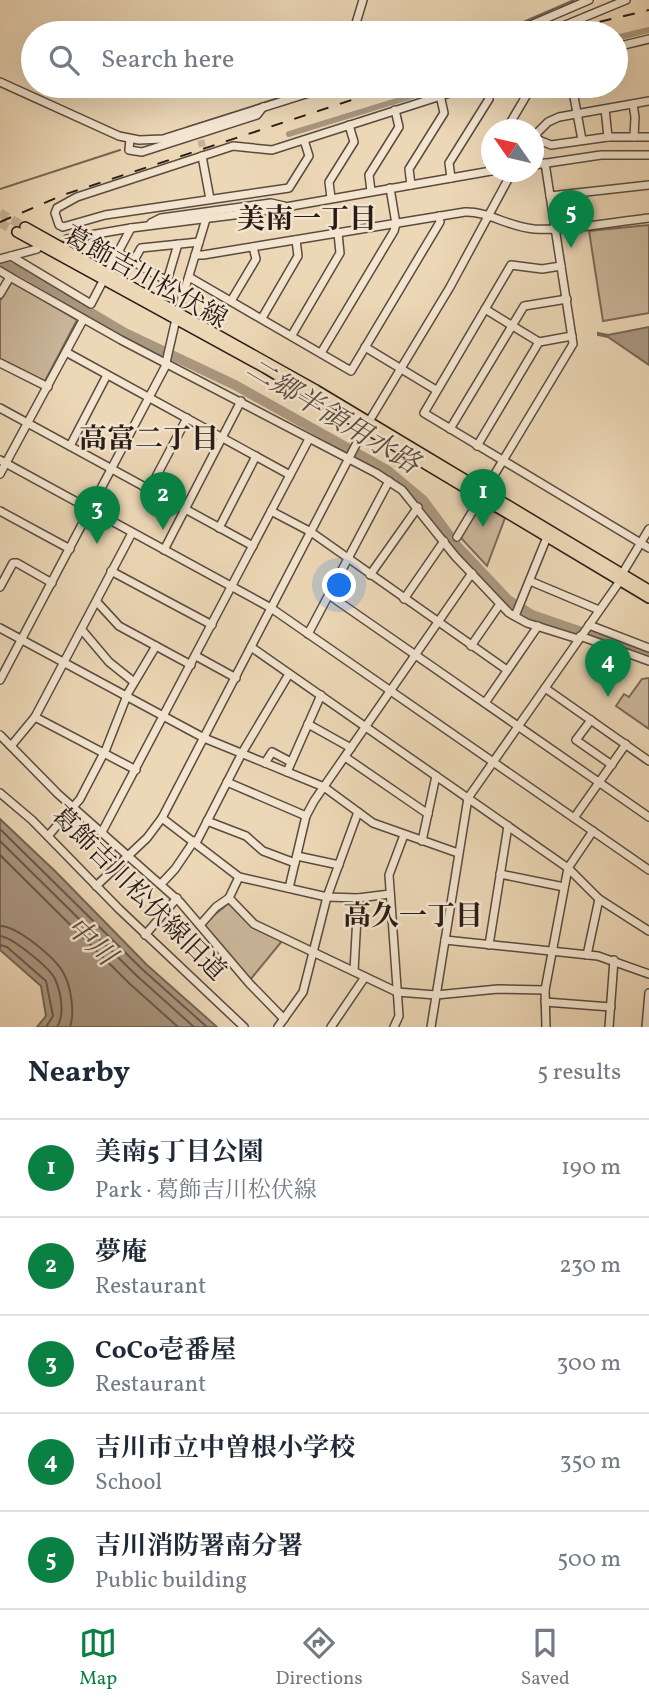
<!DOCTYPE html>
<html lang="en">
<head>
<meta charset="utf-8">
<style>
  :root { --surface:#fff; --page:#f6f6f7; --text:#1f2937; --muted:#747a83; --line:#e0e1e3; --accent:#0b8043 }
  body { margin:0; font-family:Vollkorn,"Noto Serif JP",serif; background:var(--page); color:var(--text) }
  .compass { position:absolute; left:481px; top:119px; width:63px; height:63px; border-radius:50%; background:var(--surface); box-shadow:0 7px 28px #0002; rotate:304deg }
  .you { position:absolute; left:340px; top:586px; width:24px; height:24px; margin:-18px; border:5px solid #fff; border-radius:50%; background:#1a73e8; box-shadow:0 0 0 10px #1a73e833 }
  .badge { display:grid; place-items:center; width:46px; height:46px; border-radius:50%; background:var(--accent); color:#fff; font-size:23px; font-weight:700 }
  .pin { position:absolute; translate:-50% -58px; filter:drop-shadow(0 2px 4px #0008) }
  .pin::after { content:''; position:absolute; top:37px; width:24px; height:21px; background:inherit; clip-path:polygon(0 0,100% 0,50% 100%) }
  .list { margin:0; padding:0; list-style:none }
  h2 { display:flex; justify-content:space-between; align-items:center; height:91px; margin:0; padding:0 28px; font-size:30px }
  h2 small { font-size:23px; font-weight:400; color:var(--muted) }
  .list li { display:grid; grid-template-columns:46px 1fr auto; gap:21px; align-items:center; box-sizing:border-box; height:98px; padding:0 28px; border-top:2px solid var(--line) }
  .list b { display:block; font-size:26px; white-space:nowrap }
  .list p { margin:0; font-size:23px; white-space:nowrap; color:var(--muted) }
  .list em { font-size:23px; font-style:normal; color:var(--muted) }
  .icon { flex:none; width:38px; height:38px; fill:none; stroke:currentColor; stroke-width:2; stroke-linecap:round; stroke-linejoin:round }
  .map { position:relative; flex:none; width:649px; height:1027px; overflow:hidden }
  .search { position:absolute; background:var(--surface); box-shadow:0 7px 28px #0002; left:21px; right:21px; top:21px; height:77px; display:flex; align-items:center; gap:18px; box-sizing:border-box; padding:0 24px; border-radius:38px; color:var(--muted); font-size:26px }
  .sheet { height:581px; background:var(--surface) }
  nav { display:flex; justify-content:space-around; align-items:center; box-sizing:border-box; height:98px; border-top:2px solid var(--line); background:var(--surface); font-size:19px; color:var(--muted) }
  nav a { display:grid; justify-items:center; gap:4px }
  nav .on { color:var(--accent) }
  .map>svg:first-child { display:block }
  .green { fill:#cbb79b; stroke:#7a6a59; stroke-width:2 }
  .water { fill:#aa9780; stroke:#766656; stroke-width:2 }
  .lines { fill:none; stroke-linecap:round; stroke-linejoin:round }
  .shore { stroke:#6a5a4c; stroke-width:2 }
  .stream { stroke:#766656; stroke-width:2 }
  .canal { stroke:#aa9780; stroke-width:6 }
  .river { stroke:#aa9780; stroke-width:10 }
  .minor-tunnel { stroke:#c5b296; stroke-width:7; stroke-dasharray:7 3.5; stroke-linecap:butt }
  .major-tunnel { stroke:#c5b296; stroke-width:9; stroke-dasharray:9 4.5; stroke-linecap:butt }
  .minor-casing { stroke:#5a4b3f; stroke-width:10 }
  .major-casing { stroke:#291c17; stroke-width:12 }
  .minor { stroke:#f3e5d0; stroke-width:7 }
  .major { stroke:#ecd7b6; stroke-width:9 }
  .rail { stroke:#291c17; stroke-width:2; stroke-dasharray:12 12; stroke-linecap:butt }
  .labels { text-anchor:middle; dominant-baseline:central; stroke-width:5; stroke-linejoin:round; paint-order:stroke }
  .street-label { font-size:26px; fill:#291c17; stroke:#f3e5d0 }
  .neighbourhood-label { font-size:28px; font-weight:bold; fill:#291c17; stroke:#f3e5d0 }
  .water-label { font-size:28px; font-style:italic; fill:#5d4d41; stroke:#f3e5d0 }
</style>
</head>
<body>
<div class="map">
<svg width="649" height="1027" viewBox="0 0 649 1027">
  <rect width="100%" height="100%" fill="#ecd7b6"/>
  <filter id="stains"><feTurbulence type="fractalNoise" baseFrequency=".00286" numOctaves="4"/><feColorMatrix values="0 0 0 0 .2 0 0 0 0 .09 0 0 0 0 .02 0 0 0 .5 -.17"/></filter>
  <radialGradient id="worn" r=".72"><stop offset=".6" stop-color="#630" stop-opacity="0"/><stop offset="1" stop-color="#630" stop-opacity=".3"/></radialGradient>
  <g class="green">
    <polygon points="649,225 649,313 603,321 589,231"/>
    <polygon points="11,281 77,320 44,383 0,360 0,301"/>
    <polygon points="482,505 505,518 487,566 460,537 479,507"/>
    <polygon points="649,678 649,729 616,706 624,694 629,697 642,679"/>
    <polygon points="229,903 252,927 282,941 250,980 203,924"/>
  </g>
  <g class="water">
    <polygon points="649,327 649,365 608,337 598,335 598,333 608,335"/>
    <polygon points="0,819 56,872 147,965 217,1027 37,1027 46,1016 41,986 0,950"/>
  </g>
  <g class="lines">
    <g class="shore">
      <polyline points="0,829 143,970 207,1027"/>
      <polyline points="0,841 137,976 194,1027"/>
      <polyline points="0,855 130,984 178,1027"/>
      <path d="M 0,926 C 17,926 56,958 64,974 C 71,987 75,1013 70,1027"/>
      <path d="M 0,936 C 12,937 50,968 55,979 C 61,992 65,1015 57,1027"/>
      <polyline points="0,945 7,947 46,981 53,1016 46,1027"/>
    </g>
    <g class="stream">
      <polyline points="507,29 574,0"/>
      <polyline points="188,127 316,86"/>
      <polyline points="0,189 120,150"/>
    </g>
    <g class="canal">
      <polyline points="616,38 649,30"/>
      <polyline points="289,134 445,86"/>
    </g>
    <polyline class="river" points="2,264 22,272 125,333 235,385 387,470 423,500 457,546 508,600 532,615 649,655"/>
    <polyline class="minor-tunnel" points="201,140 205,160"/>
    <g class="major-tunnel">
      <polyline points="0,213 25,227"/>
      <polyline points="0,223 17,232"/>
    </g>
    <defs>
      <g id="minor">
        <polyline points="353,33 363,0"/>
        <polyline points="512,33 589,0"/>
        <polyline points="534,33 563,26 626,0"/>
        <polyline points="616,47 649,39"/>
        <polyline points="0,82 119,136 139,140 163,139 331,86"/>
        <polyline points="572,86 582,140"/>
        <polyline points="633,104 635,117 634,137"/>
        <polyline points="605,109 608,137"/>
        <polyline points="506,130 532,86"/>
        <polyline points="534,136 548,122 559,117 649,101"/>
        <polyline points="534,138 551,145 608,137 649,137"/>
        <polyline points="130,139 129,150 142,152 257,115 263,107"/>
        <polyline points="304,140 309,156 289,188 105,215 63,227 59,225 55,213 57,208 77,197 233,146 272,150 472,86"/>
        <polyline points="491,152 489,156 491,171"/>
        <polyline points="202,156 210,199"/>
        <polyline points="534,165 601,155 649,155"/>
        <polyline points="451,178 449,163 489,99 485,86"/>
        <polyline points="411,185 409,169 444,113 440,95"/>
        <polyline points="371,191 369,175 399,127 395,110"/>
        <polyline points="550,196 649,185"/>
        <polyline points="331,198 329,182 354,142 349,125"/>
        <polyline points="151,223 161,218 271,203 284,206"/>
        <polyline points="67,239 131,228 257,212 491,171"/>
        <polyline points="118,253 167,281 178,244"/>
        <path d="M 195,255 L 203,255 L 465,212 C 487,211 509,227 534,229 C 570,231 613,222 649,218"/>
        <polyline points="11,256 91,304 104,279"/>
        <polyline points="0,259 37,249"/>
        <polyline points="133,262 141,248 199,242"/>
        <polyline points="561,266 542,269 511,265 424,413 649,548"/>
        <polyline points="0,271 10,277"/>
        <polyline points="107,273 131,228"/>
        <polyline points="189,277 351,371 440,222 439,216"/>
        <polyline points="0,294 10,277 121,340 376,473 402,490 455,556 509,613 527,623 578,639"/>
        <polyline points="231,301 256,259 253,247"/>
        <polyline points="485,309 539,342 572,336"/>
        <polyline points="178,312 206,219"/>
        <polyline points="262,318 298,256 296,240"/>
        <polyline points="292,335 340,253 338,233"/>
        <polyline points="365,347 436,390"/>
        <polyline points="66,352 290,475"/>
        <polyline points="321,353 394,231 396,224 390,188"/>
        <polyline points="0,363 48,387"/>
        <polyline points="0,408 253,546"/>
        <polyline points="450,429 524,306 567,299"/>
        <polyline points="70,446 107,375"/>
        <polyline points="477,446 539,342"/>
        <polyline points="0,460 271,608 649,870"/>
        <polyline points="0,474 83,320"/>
        <polyline points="149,490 187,418"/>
        <polyline points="484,492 573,344 545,163"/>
        <polyline points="0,511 70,549"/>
        <polyline points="271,511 311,532 507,670"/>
        <polyline points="219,528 256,456"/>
        <polyline points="457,537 481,497"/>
        <polyline points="164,550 241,401"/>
        <polyline points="111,571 212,625"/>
        <polyline points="622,574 649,529"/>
        <polyline points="370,575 418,507"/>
        <polyline points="530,581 599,610"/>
        <polyline points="0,587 13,563 17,563 52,583"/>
        <polyline points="329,595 649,817"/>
        <polyline points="404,599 444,541"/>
        <polyline points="97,602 119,626 191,665"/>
        <polyline points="515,616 547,537"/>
        <polyline points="589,625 649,648"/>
        <polyline points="0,628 204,738 324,787 373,823 458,853"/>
        <polyline points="82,630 109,662 134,682"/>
        <polyline points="308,634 389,481"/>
        <polyline points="580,636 649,661"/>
        <polyline points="471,646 500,604"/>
        <polyline points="251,647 568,868 599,899 649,931"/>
        <polyline points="196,656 236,678"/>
        <polyline points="0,680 165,367 176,319"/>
        <polyline points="545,688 649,761"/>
        <polyline points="485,703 538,626"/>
        <polyline points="35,717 136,770"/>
        <polyline points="591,720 576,740 612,765"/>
        <polyline points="308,724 351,748"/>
        <polyline points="0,735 58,794 180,902 249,983 284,1019"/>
        <polyline points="11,746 35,717 132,533"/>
        <polyline points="345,757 428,814"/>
        <polyline points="265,763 272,752 291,762"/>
        <polyline points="287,772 321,695"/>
        <polyline points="227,782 306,816"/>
        <polyline points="0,793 32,820 119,909 244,1027"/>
        <polyline points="162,818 239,877 327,897 358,898 390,894"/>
        <polyline points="574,818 626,744"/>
        <polyline points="207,821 246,836 263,851 295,863"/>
        <polyline points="102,832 309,439"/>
        <polyline points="48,836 80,799 106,749 128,693 156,646"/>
        <polyline points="422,841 436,776"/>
        <polyline points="196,843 242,753 289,674"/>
        <polyline points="297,856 339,865"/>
        <polyline points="500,874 564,887"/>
        <polyline points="239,877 229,898 254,924 397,992 436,995 498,989 545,990"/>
        <polyline points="161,884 175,869 194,841"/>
        <polyline points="96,886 147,838 162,818 362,433 450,287 512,172"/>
        <polyline points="289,888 306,816 314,801 472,573"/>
        <polyline points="201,924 216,907 229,898"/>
        <polyline points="145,935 177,898"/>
        <polyline points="445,940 598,956 649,974"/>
        <polyline points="489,945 508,826"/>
        <polyline points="587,955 599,899"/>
        <polyline points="354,971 358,898"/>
        <polyline points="545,1002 611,1007"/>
        <polyline points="278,1027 303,992 327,897 358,812"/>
        <polyline points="331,1027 365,977"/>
        <polyline points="394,1027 399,1016 389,875 404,835"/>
        <polyline points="431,1027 468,798 620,581"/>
        <polyline points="546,1027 545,990 568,868 593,831"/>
        <polyline points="609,1027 614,960"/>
        <polyline points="646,1027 649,993"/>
      </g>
      <g id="major">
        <polyline points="25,227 316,390 649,590"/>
        <polyline points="17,232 265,368 649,598"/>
      </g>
    </defs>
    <use href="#minor" class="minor-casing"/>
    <use href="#major" class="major-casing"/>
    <use href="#minor" class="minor"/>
    <use href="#major" class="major"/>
    <g class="rail">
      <polyline points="553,33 649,10"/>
      <polyline points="0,222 63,195 394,86"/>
    </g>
  </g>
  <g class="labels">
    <g class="street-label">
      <text transform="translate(145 278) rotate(29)">葛飾吉川松伏線</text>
      <text transform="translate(138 894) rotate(45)">葛飾吉川松伏線旧道</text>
    </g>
    <g class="neighbourhood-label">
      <text x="307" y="220">美南一丁目</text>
      <text x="149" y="440">高富二丁目</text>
      <text x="413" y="917">高久一丁目</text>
    </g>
    <g class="water-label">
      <text transform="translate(332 417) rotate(31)">二郷半領用水路</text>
      <text transform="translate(90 942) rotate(43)">中川</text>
    </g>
  </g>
  <rect width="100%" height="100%" filter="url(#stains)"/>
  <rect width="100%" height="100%" fill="url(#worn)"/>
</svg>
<svg class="compass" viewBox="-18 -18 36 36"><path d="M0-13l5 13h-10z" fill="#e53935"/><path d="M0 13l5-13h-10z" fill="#747a83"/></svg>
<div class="you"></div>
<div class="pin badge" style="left:483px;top:527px">1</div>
<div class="pin badge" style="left:163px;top:530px">2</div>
<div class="pin badge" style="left:97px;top:544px">3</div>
<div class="pin badge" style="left:608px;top:697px">4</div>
<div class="pin badge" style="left:571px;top:248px">5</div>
<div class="search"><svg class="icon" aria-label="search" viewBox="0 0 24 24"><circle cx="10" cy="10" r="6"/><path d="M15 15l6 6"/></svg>Search here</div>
</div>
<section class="sheet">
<h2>Nearby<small>5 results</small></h2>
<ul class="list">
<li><span class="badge">1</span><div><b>美南5丁目公園</b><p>Park · 葛飾吉川松伏線</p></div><em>190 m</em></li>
<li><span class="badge">2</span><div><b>夢庵</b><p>Restaurant</p></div><em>230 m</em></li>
<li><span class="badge">3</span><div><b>CoCo壱番屋</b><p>Restaurant</p></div><em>300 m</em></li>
<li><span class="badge">4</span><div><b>吉川市立中曽根小学校</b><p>School</p></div><em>350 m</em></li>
<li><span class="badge">5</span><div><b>吉川消防署南分署</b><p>Public building</p></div><em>500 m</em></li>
</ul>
</section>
<nav>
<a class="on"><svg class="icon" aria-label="map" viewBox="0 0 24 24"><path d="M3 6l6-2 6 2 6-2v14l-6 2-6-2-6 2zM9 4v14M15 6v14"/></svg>Map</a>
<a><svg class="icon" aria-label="directions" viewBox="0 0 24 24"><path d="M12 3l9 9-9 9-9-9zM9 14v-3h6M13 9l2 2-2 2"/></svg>Directions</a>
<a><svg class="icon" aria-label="saved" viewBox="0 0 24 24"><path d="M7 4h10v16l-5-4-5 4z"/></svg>Saved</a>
</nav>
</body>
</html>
